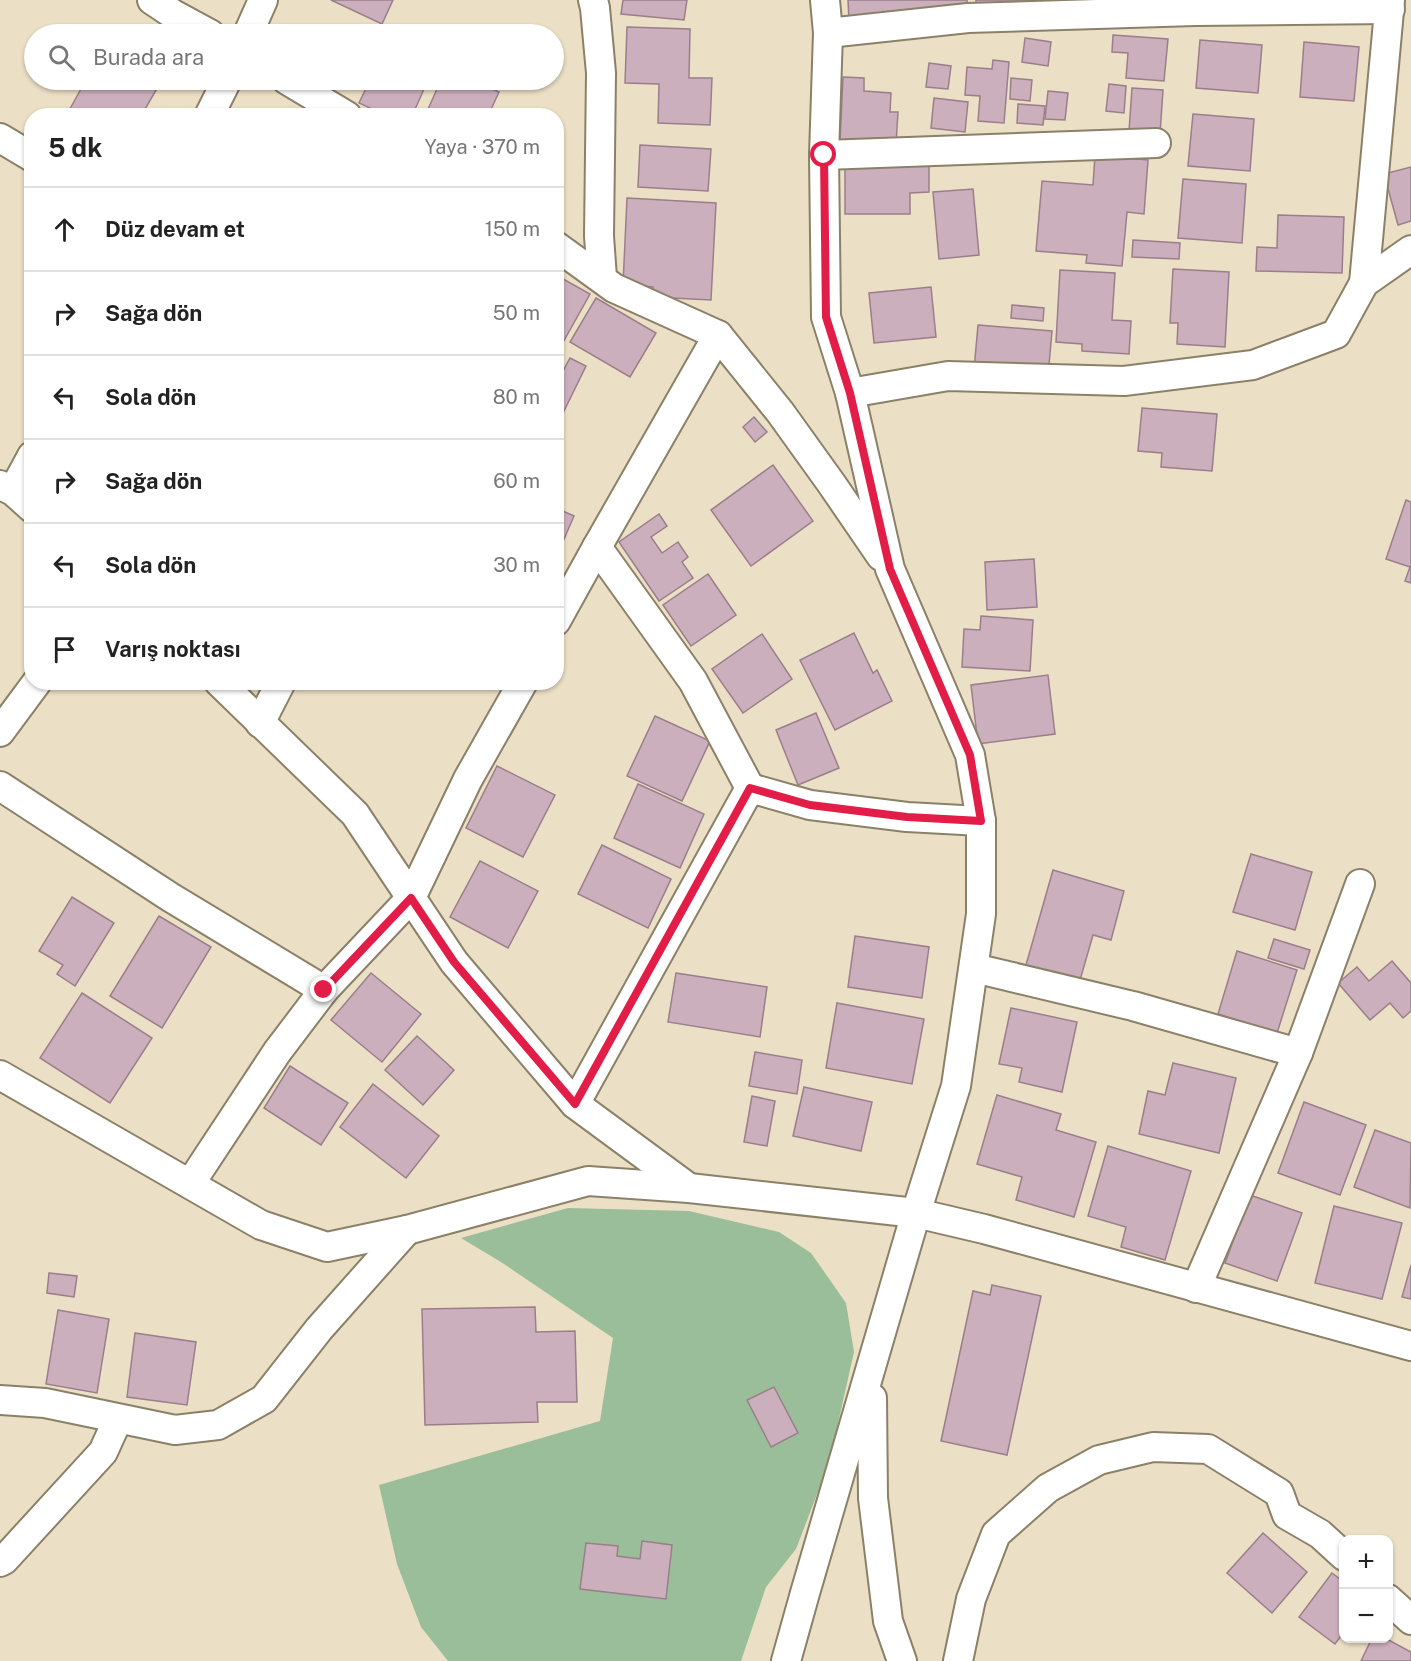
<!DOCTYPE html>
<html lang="tr">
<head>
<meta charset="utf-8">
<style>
  :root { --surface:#fff; --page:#f2f2f2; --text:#222; --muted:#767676; --line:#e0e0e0 }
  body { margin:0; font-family:"Public Sans",sans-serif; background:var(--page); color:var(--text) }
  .controls { position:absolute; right:18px; bottom:18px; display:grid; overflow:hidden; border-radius:12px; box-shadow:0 2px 4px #0004 }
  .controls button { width:54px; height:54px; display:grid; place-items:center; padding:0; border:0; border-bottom:2px solid var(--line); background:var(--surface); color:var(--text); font:30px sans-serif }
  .stop { position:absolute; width:18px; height:18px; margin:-14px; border:4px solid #e11d48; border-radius:50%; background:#fff }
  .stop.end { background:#e11d48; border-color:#fff; box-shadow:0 2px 6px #0008 }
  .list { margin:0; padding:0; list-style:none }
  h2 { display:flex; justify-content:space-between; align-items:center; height:78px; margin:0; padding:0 24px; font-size:26px }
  h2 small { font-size:20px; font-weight:400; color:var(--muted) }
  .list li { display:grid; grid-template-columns:39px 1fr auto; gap:18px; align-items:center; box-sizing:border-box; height:84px; padding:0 24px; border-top:2px solid var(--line) }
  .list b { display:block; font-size:22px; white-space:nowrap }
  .list em { font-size:20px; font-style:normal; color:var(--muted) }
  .icon { flex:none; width:33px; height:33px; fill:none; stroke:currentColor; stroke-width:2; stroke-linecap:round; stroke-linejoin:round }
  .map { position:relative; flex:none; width:1411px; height:1661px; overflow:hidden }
  .search { position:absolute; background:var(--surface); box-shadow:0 2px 4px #0004; left:24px; top:24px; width:540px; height:66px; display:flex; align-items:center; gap:15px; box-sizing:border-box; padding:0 21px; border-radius:33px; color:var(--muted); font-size:22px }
  .panel { position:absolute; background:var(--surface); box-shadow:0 2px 4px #0004; left:24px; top:108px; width:540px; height:582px; border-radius:24px }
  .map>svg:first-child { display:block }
  .green { fill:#9abe99 }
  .building { fill:#ccafbc; stroke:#9a7f8b; stroke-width:1.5 }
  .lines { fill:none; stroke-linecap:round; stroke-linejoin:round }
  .minor-casing { stroke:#8b8068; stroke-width:32 }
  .minor { stroke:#fff; stroke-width:28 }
  .route { stroke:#e11d48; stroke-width:8 }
</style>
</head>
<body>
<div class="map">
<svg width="1411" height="1661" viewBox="0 0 1411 1661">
  <rect width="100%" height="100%" fill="#ebdfc5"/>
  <polygon class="green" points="568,1208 689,1211 779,1232 811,1253 846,1303 854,1352 829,1463 796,1549 766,1587 741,1661 448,1661 421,1627 397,1564 379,1485 600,1421 613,1338 501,1262 461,1238"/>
  <g class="building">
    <polygon points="331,0 393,0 382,24"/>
    <polygon points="623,0 687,0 684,20 621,14"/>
    <polygon points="848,0 967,0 968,13 849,21"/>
    <polygon points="976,0 1036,0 1036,5 976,9"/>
    <polygon points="627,27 690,29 689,78 712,78 710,125 658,123 659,84 625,83"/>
    <polygon points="1113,35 1168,39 1164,81 1126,78 1128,53 1112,52"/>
    <polygon points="1025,38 1051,42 1048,66 1022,62"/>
    <polygon points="1200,40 1262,45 1258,93 1196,88"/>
    <polygon points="1304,42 1359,47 1354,101 1300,97"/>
    <polygon points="993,60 1009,62 1004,123 978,121 980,96 965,95 967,67 992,69"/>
    <polygon points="929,63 951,66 948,89 926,87"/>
    <polygon points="843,77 864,78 864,91 891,93 890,112 898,112 896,144 840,141"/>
    <polygon points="1011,78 1032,80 1030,101 1010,99"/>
    <polygon points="86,80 162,80 141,116 66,116"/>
    <polygon points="370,80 428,80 412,116 387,116 359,103"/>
    <polygon points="441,80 472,80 499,92 488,116 425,116"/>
    <polygon points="1109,84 1126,86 1124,113 1106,111"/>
    <polygon points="1132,88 1163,90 1160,134 1129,131"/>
    <polygon points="1048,91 1068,93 1065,120 1045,119"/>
    <polygon points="934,98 968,102 965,132 931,128"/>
    <polygon points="1018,104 1045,106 1043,125 1017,123"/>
    <polygon points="1193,114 1254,119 1250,171 1188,166"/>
    <polygon points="640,145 711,149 708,191 638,187"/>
    <polygon points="1095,155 1148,160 1144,214 1127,212 1122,266 1086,263 1087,255 1036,251 1042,181 1093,185"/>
    <polygon points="929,156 929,192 910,193 910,214 845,214 845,161"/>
    <polygon points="1411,167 1411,221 1398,225 1384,174"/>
    <polygon points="1183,179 1246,184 1242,243 1178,238"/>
    <polygon points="973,189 979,255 939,259 933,192"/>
    <polygon points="627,198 716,203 711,300 652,297 653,287 623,285"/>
    <polygon points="1278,215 1344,217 1342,273 1256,271 1257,247 1277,248"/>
    <polygon points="1133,240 1180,243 1179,259 1132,257"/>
    <polygon points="1173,269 1229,272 1225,347 1177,344 1178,323 1170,323"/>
    <polygon points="1060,270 1115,273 1112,320 1131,321 1129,354 1082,351 1082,344 1056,342"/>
    <polygon points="556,275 590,294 557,353 556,353"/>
    <polygon points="931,287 936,337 874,343 869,293"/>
    <polygon points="596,298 656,333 630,377 570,342"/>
    <polygon points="1012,305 1044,308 1043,321 1011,318"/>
    <polygon points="978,325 1052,331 1048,376 974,370"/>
    <polygon points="570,358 586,366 563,413 556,409 556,365 564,369"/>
    <polygon points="1142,408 1217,414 1212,471 1161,467 1162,453 1138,451"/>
    <polygon points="754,417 767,432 755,442 743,427"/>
    <polygon points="773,465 813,521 751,566 711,510"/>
    <polygon points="1406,500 1411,502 1411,583 1405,581 1410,567 1386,559"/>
    <polygon points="556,508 574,516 558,553 556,552"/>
    <polygon points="659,514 667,526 651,537 662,553 678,542 688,557 682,562 693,578 659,601 619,542"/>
    <polygon points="1034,559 1037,607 987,610 985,562"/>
    <polygon points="708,574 736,615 691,646 663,605"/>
    <polygon points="981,616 1033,620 1030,671 962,667 964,629 980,630"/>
    <polygon points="854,633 873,673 877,670 892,701 835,730 800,660"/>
    <polygon points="762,634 792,679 743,713 712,669"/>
    <polygon points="1048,675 1055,734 978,744 971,685"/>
    <polygon points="816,713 839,768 798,785 776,730"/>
    <polygon points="655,716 710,741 682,801 627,776"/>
    <polygon points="497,766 555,795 523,857 466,828"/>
    <polygon points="638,784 704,814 680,868 614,838"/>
    <polygon points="602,845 671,879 648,928 578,894"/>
    <polygon points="1251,854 1312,872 1295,930 1233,912"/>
    <polygon points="480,861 538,891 508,948 450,917"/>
    <polygon points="1053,870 1124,891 1111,940 1093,935 1078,987 1024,972"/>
    <polygon points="72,897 114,923 75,986 57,974 63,965 39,951"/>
    <polygon points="159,916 211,947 162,1028 110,996"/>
    <polygon points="855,936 929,947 922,998 848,987"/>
    <polygon points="1274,939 1310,950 1304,969 1268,958"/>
    <polygon points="1237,951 1297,970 1277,1033 1218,1014"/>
    <polygon points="1392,961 1411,983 1411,1011 1403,1018 1390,1003 1370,1020 1338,983 1357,967 1369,981"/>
    <polygon points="371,973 421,1014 382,1062 331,1020"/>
    <polygon points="676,973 767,987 760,1037 668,1022"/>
    <polygon points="82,993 152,1038 110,1103 40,1058"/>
    <polygon points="837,1003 924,1019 912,1084 826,1068"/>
    <polygon points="1011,1008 1077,1022 1062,1092 1019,1082 1022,1068 999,1064"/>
    <polygon points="417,1036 454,1070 423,1105 385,1070"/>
    <polygon points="755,1052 802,1060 797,1094 749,1086"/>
    <polygon points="1173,1063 1236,1078 1219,1153 1139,1134 1148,1091 1165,1095"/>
    <polygon points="290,1066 348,1103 321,1145 264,1108"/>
    <polygon points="373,1084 439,1136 406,1178 340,1127"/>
    <polygon points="804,1087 872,1102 861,1151 793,1136"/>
    <polygon points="997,1095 1061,1114 1056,1130 1096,1142 1074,1217 1016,1200 1022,1177 977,1164"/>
    <polygon points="752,1096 775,1101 767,1146 744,1142"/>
    <polygon points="1304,1102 1366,1125 1340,1195 1278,1173"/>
    <polygon points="1375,1130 1411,1143 1410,1208 1354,1187"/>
    <polygon points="1108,1146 1191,1171 1165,1260 1121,1247 1126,1227 1088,1216"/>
    <polygon points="1250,1195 1302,1213 1277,1281 1225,1263"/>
    <polygon points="1334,1206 1402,1223 1382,1299 1315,1283"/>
    <polygon points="1411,1265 1411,1299 1402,1297"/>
    <polygon points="49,1273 77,1276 74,1297 47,1293"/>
    <polygon points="992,1285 1041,1296 1007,1455 941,1441 973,1291 990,1295"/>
    <polygon points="535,1307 536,1332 575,1331 577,1402 537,1402 538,1422 425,1425 422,1309"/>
    <polygon points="58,1310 109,1319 97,1393 46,1384"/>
    <polygon points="135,1333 196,1342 187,1405 127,1397"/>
    <polygon points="774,1387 798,1433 771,1447 747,1400"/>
    <polygon points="1263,1533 1307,1572 1272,1613 1227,1573"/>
    <polygon points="642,1541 672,1545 666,1599 580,1589 586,1543 618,1546 617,1556 640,1559"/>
    <polygon points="1332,1573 1344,1582 1344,1632 1335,1644 1299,1617"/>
    <polygon points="1372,1638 1385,1638 1411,1652 1411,1661 1361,1661"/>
  </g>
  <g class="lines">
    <defs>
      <g id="minor">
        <polyline points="152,0 173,14 210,34"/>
        <polyline points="593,0 595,8 601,73 599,236 602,278"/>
        <polyline points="828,33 968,18 1195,11 1390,9"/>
        <polyline points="248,34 263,0"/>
        <polyline points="287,80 347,116"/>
        <polyline points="209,116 227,80"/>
        <polyline points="0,138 32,157"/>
        <polyline points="824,155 1156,143"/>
        <polyline points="556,246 614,288 718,335 780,412 831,483 881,556"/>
        <polyline points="1364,283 1390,0"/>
        <polyline points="850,393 948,376 1124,381 1253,365 1336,334 1364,283 1411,250"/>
        <polyline points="0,485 13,491 32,508"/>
        <polyline points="13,491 32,456"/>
        <polyline points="556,621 597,547 718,335"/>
        <polyline points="219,682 355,814 454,962 575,1104 689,1188"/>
        <polyline points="260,723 281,682"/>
        <polyline points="0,732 37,682"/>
        <polyline points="0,786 170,897 324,990"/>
        <polyline points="750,788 810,805 907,817 981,821"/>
        <polyline points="974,968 1133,1006 1298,1053"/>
        <polyline points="0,1075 261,1225 327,1247 407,1230 588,1181 689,1188 916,1213 984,1229 1411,1346"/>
        <polyline points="575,1104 750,788 693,681 597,547"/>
        <polyline points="190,1184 277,1052 324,990 411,898 468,779 523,682"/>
        <polyline points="1196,1288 1298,1053 1360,884"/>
        <polyline points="872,1398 873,1498 888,1621 902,1661"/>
        <polyline points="0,1400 45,1403 175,1430 218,1425 264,1399 319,1329 407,1230"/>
        <polyline points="0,1562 4,1560 103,1452 118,1419"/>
        <polyline points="1388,1599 1411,1620"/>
        <polyline points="786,1661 805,1593 916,1213 956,1086 981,914 981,821 970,755 890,569 850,393 826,317 824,155 828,33 825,0"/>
        <polyline points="958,1661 971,1599 996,1534 1048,1488 1099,1460 1153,1447 1208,1449 1279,1493 1287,1515 1320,1534 1344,1556"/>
      </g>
    </defs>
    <use href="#minor" class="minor-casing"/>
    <use href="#minor" class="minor"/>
  </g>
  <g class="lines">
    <polyline class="route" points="324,990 411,898 454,962 575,1104 750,788 810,805 907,817 981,821 970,755 890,569 850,393 826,317 824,155"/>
  </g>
</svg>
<div class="controls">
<button>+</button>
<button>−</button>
</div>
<div class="stop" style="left:824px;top:155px"></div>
<div class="stop end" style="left:324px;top:990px"></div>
<div class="search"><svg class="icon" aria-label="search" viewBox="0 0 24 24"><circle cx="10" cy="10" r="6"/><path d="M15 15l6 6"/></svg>Burada ara</div>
<section class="panel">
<h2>5 dk<small>Yaya · 370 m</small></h2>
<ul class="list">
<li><svg class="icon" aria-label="ahead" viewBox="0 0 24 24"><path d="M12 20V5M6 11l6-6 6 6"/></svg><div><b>Düz devam et</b></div><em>150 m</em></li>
<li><svg class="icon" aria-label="right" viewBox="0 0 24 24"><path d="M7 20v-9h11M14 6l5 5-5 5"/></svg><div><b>Sağa dön</b></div><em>50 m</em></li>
<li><svg class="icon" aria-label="left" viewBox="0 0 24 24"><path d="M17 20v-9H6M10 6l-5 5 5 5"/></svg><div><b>Sola dön</b></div><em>80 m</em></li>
<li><svg class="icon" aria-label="right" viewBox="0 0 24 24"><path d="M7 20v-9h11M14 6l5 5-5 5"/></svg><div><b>Sağa dön</b></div><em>60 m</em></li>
<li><svg class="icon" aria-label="left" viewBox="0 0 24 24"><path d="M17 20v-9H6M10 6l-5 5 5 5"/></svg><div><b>Sola dön</b></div><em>30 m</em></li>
<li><svg class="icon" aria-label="arrive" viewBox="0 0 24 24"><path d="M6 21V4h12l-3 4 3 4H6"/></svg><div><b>Varış noktası</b></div></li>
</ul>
</section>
</div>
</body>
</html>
